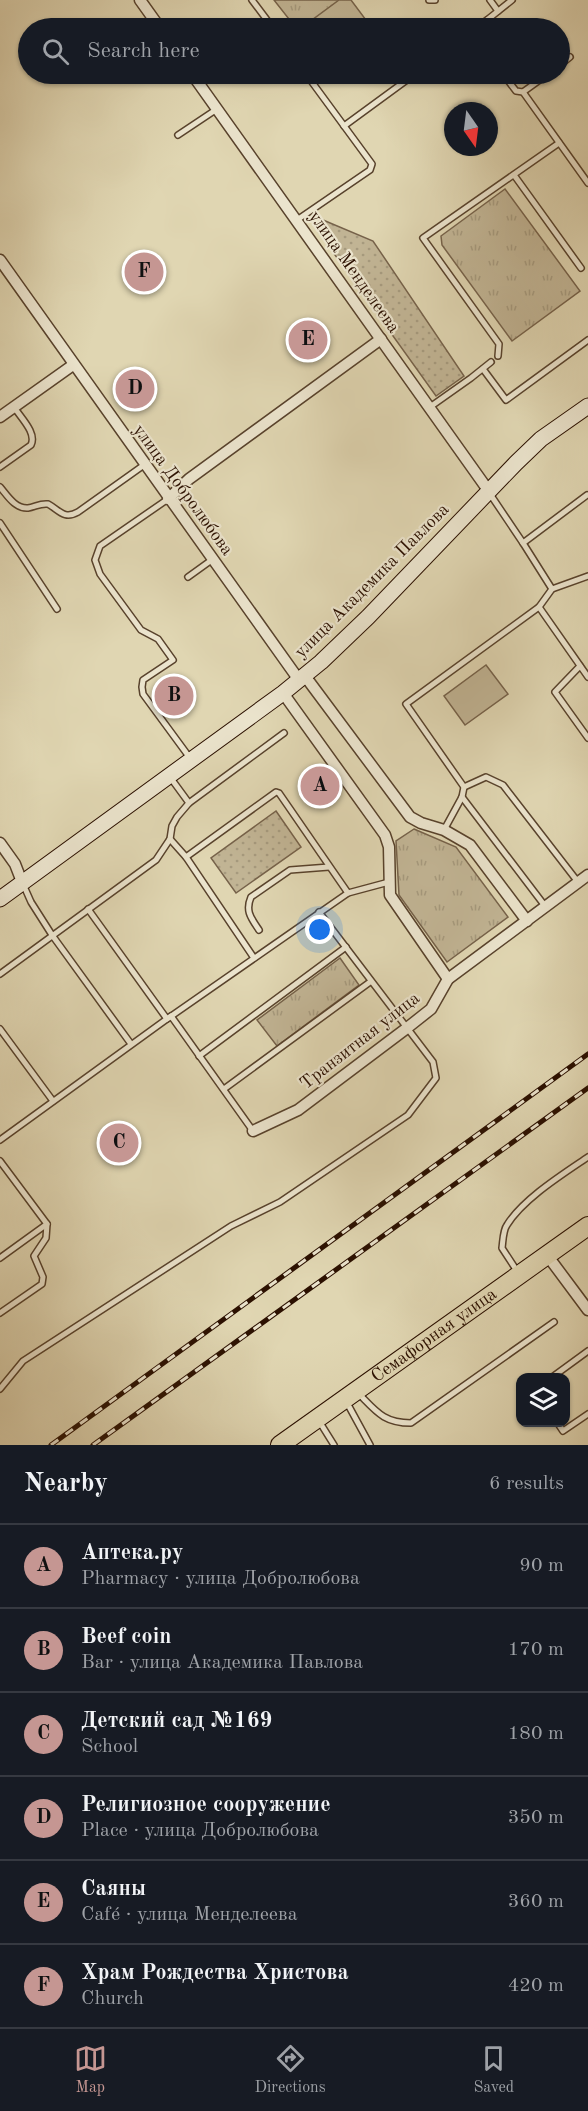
<!DOCTYPE html>
<html lang="en">
<head>
<meta charset="utf-8">
<style>
  :root { --surface:#171b24; --page:#242831; --text:#f1f3f6; --muted:#9ea1a6; --line:#363941; --accent:#c59692 }
  body { margin:0; font-family:"Old Standard TT",serif; background:var(--page); color:var(--text) }
  .controls { position:absolute; right:18px; bottom:18px; display:grid; overflow:hidden; border-radius:12px; box-shadow:0 2px 4px #0004 }
  .controls button { width:54px; height:54px; display:grid; place-items:center; padding:0; border:0; border-bottom:2px solid var(--line); background:var(--surface); color:var(--text); font:30px sans-serif }
  .compass { position:absolute; left:444px; top:102px; width:54px; height:54px; border-radius:50%; background:var(--surface); box-shadow:0 2px 4px #0004; rotate:166deg }
  .you { position:absolute; left:320px; top:930px; width:21px; height:21px; margin:-15px; border:4px solid #fff; border-radius:50%; background:#1a73e8; box-shadow:0 0 0 9px #1a73e833 }
  .badge { display:grid; place-items:center; width:39px; height:39px; border-radius:50%; background:var(--accent); color:#111; font-size:20px; font-weight:700 }
  .pin { position:absolute; translate:-50% -50%; border:3px solid #fff; box-shadow:0 2px 6px #0006 }
  .list { margin:0; padding:0; list-style:none }
  h2 { display:flex; justify-content:space-between; align-items:center; height:78px; margin:0; padding:0 24px; font-size:26px }
  h2 small { font-size:20px; font-weight:400; color:var(--muted) }
  .list li { display:grid; grid-template-columns:39px 1fr auto; gap:18px; align-items:center; box-sizing:border-box; height:84px; padding:0 24px; border-top:2px solid var(--line) }
  .list b { display:block; font-size:22px; white-space:nowrap }
  .list p { margin:0; font-size:20px; white-space:nowrap; color:var(--muted) }
  .list em { font-size:20px; font-style:normal; color:var(--muted) }
  .icon { flex:none; width:33px; height:33px; fill:none; stroke:currentColor; stroke-width:2; stroke-linecap:round; stroke-linejoin:round }
  .map { position:relative; flex:none; width:588px; height:1445px; overflow:hidden }
  .search { position:absolute; background:var(--surface); box-shadow:0 2px 4px #0004; left:18px; right:18px; top:18px; height:66px; display:flex; align-items:center; gap:15px; box-sizing:border-box; padding:0 21px; border-radius:33px; color:var(--muted); font-size:22px }
  .sheet { height:582px; background:var(--surface) }
  nav { display:flex; justify-content:space-around; align-items:center; box-sizing:border-box; height:84px; border-top:2px solid var(--line); background:var(--surface); font-size:16px; color:var(--muted) }
  nav a { display:grid; justify-items:center; gap:3px }
  nav .on { color:var(--accent) }
  .map>svg:first-child { display:block }
  .grass { fill:url(#grass-dots); stroke:#76624a; stroke-width:1.5 }
  .park { fill:url(#park-tufts); stroke:#76624a; stroke-width:1.5 }
  .pitch { fill:#c1b494; stroke:#76624a; stroke-width:1.5 }
  .lines { fill:none; stroke-linecap:round; stroke-linejoin:round }
  .lane-casing { stroke:#58422c; stroke-width:8 }
  .street-casing { stroke:#58422c; stroke-width:13 }
  .secondary-casing { stroke:#2b1000; stroke-width:17 }
  .highway-casing { stroke:#2b1000; stroke-width:20 }
  .lane { stroke:#ebe4cd; stroke-width:5 }
  .street { stroke:#ebe4cd; stroke-width:10 }
  .secondary { stroke:#ebe4cd; stroke-width:15 }
  .highway { stroke:#e0d6b2; stroke-width:18 }
  .rail-casing { stroke:#2b1000; stroke-width:5 }
  .rail { stroke:#ebe4cd; stroke-width:3; stroke-dasharray:9; stroke-linecap:butt }
  .labels { text-anchor:middle; dominant-baseline:central; stroke-width:4.5; stroke-linejoin:round; paint-order:stroke }
  .street-label { font-size:18px; fill:#2b1000; stroke:#ebe4cd }
</style>
</head>
<body>
<div class="map">
<svg width="588" height="1445" viewBox="0 0 588 1445">
  <defs>
    <pattern id="grass-dots" width="8" height="8" patternUnits="userSpaceOnUse" patternTransform="scale(1.5)"><rect width="8" height="8" fill="#c1b494"/><path d="M2 2h.1M6 6h.1" fill="none" stroke="#a69a7e" stroke-width="1.8" stroke-linecap="round"/></pattern>
    <pattern id="park-tufts" width="24" height="20" patternUnits="userSpaceOnUse" patternTransform="scale(1.5)"><rect width="24" height="20" fill="#c1b494"/><path d="M3 7l-1-3M5 7V3M7 7l1-3M15 17l-1-3M17 17v-4M19 17l1-3" fill="none" stroke="#a69a7e"/></pattern>
  </defs>
  <rect width="100%" height="100%" fill="#e0d6b2"/>
  <filter id="stains"><feTurbulence type="fractalNoise" baseFrequency=".00333" numOctaves="4"/><feColorMatrix values="0 0 0 0 .2 0 0 0 0 .09 0 0 0 0 .02 0 0 0 .5 -.17"/></filter>
  <radialGradient id="worn" r=".72"><stop offset=".6" stop-color="#630" stop-opacity="0"/><stop offset="1" stop-color="#630" stop-opacity=".3"/></radialGradient>
  <g class="grass">
    <polygon points="323,220 373,241 464,376 436,396 315,227"/>
    <polygon points="276,811 301,847 236,893 211,858"/>
  </g>
  <g class="park">
    <polygon points="274,0 350,0 355,28 296,28"/>
    <polygon points="505,189 580,291 512,341 442,245 441,236"/>
    <polygon points="414,829 456,847 508,917 447,962 399,895 396,841"/>
    <polygon points="340,958 359,985 277,1046 257,1020"/>
  </g>
  <g class="pitch">
    <polygon points="339,0 351,0 366,20 355,28 312,28 308,23"/>
    <polygon points="486,665 508,694 465,725 444,696"/>
  </g>
  <g class="lines">
    <defs>
      <g id="lane">
        <polyline points="252,0 273,28"/>
        <polyline points="429,0 435,0"/>
        <polyline points="490,0 498,11"/>
        <polyline points="476,28 487,20"/>
        <polyline points="487,28 487,20 512,0"/>
        <polyline points="560,65 570,57"/>
        <polyline points="503,74 516,91 523,92 588,183"/>
        <polyline points="523,92 548,74"/>
        <polyline points="344,126 415,74"/>
        <polyline points="178,135 217,109"/>
        <polyline points="514,175 581,268"/>
        <polyline points="297,220 370,170 372,164 306,74"/>
        <polyline points="498,356 499,344 423,238 559,143"/>
        <polyline points="483,369 506,400 588,340"/>
        <polyline points="430,407 471,378 491,362"/>
        <path d="M 0,467 L 31,445 C 37,433 21,418 14,407"/>
        <path d="M 0,487 C 7,495 15,509 28,508 C 35,507 40,503 48,504 C 59,510 64,520 78,512 L 144,465"/>
        <polyline points="490,494 523,543 587,495"/>
        <polyline points="168,499 100,546 95,560 100,574 141,630 158,639 173,660 143,680 142,687 143,694 190,758"/>
        <polyline points="0,523 57,609"/>
        <polyline points="523,543 552,589"/>
        <polyline points="188,577 213,559"/>
        <polyline points="539,607 588,677"/>
        <polyline points="580,666 555,692 588,738"/>
        <polyline points="464,787 486,777 503,785 578,882"/>
        <polyline points="462,797 545,906"/>
        <polyline points="189,803 284,733"/>
        <polyline points="444,830 462,797 464,787 406,704 539,607 552,589 588,576"/>
        <polyline points="170,839 186,857 254,958"/>
        <polyline points="186,857 276,792 279,793 348,893"/>
        <polyline points="23,884 31,902 52,935 131,1044"/>
        <polyline points="88,909 167,1019 348,893 389,882"/>
        <path d="M 259,930 C 251,918 245,911 251,897 L 290,870 L 329,867"/>
        <polyline points="0,974 156,860 170,839 172,826 177,817 189,803 170,777"/>
        <polyline points="0,1029 53,1101"/>
        <polyline points="199,1056 346,947"/>
        <polyline points="224,1089 370,982"/>
        <polyline points="0,1140 171,1016 253,1131"/>
        <polyline points="0,1161 47,1224 46,1238 34,1256 43,1277 42,1284 0,1313"/>
        <polyline points="0,1258 47,1224"/>
        <path d="M 517,1271 L 502,1248 C 503,1241 503,1230 507,1225 C 523,1199 563,1174 588,1157"/>
        <polyline points="551,1378 588,1351"/>
        <polyline points="0,1389 23,1361 231,1226 280,1202 408,1115 436,1078 433,1062 319,912"/>
        <path d="M 357,1392 C 376,1411 383,1423 411,1423 L 554,1322"/>
        <polyline points="346,1401 370,1445"/>
        <polyline points="319,1421 334,1445"/>
        <polyline points="557,1422 563,1431 588,1414"/>
      </g>
      <g id="street">
        <polyline points="140,0 160,28"/>
        <polyline points="192,74 488,490"/>
        <polyline points="0,260 299,680"/>
        <polyline points="0,417 73,365"/>
        <polyline points="168,499 189,479 381,339"/>
        <polyline points="305,676 410,817 421,823 444,830 470,845 527,921"/>
        <polyline points="283,693 385,835 389,847 390,895 448,979"/>
        <polyline points="0,843 15,864 22,882"/>
        <polyline points="253,1131 298,1110 407,1028 431,1009 448,979 588,875"/>
        <polyline points="547,1255 588,1310"/>
      </g>
      <polyline id="secondary" points="0,899 283,693 321,662 368,617 516,463 541,439 588,406"/>
      <g id="highway">
        <path id="s1" d="M 280,1445 L 588,1226"/>
      </g>
    </defs>
    <use href="#lane" class="lane-casing"/>
    <use href="#street" class="street-casing"/>
    <use href="#secondary" class="secondary-casing"/>
    <use href="#highway" class="highway-casing"/>
    <use href="#lane" class="lane"/>
    <use href="#street" class="street"/>
    <use href="#secondary" class="secondary"/>
    <use href="#highway" class="highway"/>
    <defs>
      <g id="rail">
        <polyline points="51,1445 588,1054"/>
        <polyline points="93,1445 588,1088"/>
      </g>
    </defs>
    <use href="#rail" class="rail-casing"/>
    <use href="#rail" class="rail"/>
  </g>
  <g class="labels">
    <g class="street-label">
      <text transform="translate(354 272) rotate(55)">улица Менделеева</text>
      <text transform="translate(183 490) rotate(54)">улица Добролюбова</text>
      <text transform="translate(372 581) rotate(-45)">улица Академика Павлова</text>
      <text transform="translate(360 1041) rotate(-38)">Транзитная улица</text>
      <text stroke="none"><textPath href="#s1" startOffset="189">Семафорная улица</textPath></text>
    </g>
  </g>
  <rect width="100%" height="100%" filter="url(#stains)"/>
  <rect width="100%" height="100%" fill="url(#worn)"/>
</svg>
<div class="controls">
<button><svg class="icon" aria-label="layers" viewBox="0 0 24 24"><path d="M12 4l9 5-9 5-9-5zM3 14l9 5 9-5"/></svg></button>
</div>
<svg class="compass" viewBox="-18 -18 36 36"><path d="M0-13l5 13h-10z" fill="#e53935"/><path d="M0 13l5-13h-10z" fill="#9ea1a6"/></svg>
<div class="you"></div>
<div class="pin badge" style="left:320px;top:786px">A</div>
<div class="pin badge" style="left:174px;top:696px">B</div>
<div class="pin badge" style="left:119px;top:1143px">C</div>
<div class="pin badge" style="left:135px;top:389px">D</div>
<div class="pin badge" style="left:308px;top:340px">E</div>
<div class="pin badge" style="left:144px;top:272px">F</div>
<div class="search"><svg class="icon" aria-label="search" viewBox="0 0 24 24"><circle cx="10" cy="10" r="6"/><path d="M15 15l6 6"/></svg>Search here</div>
</div>
<section class="sheet">
<h2>Nearby<small>6 results</small></h2>
<ul class="list">
<li><span class="badge">A</span><div><b>Аптека.ру</b><p>Pharmacy · улица Добролюбова</p></div><em>90 m</em></li>
<li><span class="badge">B</span><div><b>Beef coin</b><p>Bar · улица Академика Павлова</p></div><em>170 m</em></li>
<li><span class="badge">C</span><div><b>Детский сад №169</b><p>School</p></div><em>180 m</em></li>
<li><span class="badge">D</span><div><b>Религиозное сооружение</b><p>Place · улица Добролюбова</p></div><em>350 m</em></li>
<li><span class="badge">E</span><div><b>Саяны</b><p>Café · улица Менделеева</p></div><em>360 m</em></li>
<li><span class="badge">F</span><div><b>Храм Рождества Христова</b><p>Church</p></div><em>420 m</em></li>
</ul>
</section>
<nav>
<a class="on"><svg class="icon" aria-label="map" viewBox="0 0 24 24"><path d="M3 6l6-2 6 2 6-2v14l-6 2-6-2-6 2zM9 4v14M15 6v14"/></svg>Map</a>
<a><svg class="icon" aria-label="directions" viewBox="0 0 24 24"><path d="M12 3l9 9-9 9-9-9zM9 14v-3h6M13 9l2 2-2 2"/></svg>Directions</a>
<a><svg class="icon" aria-label="saved" viewBox="0 0 24 24"><path d="M7 4h10v16l-5-4-5 4z"/></svg>Saved</a>
</nav>
</body>
</html>
